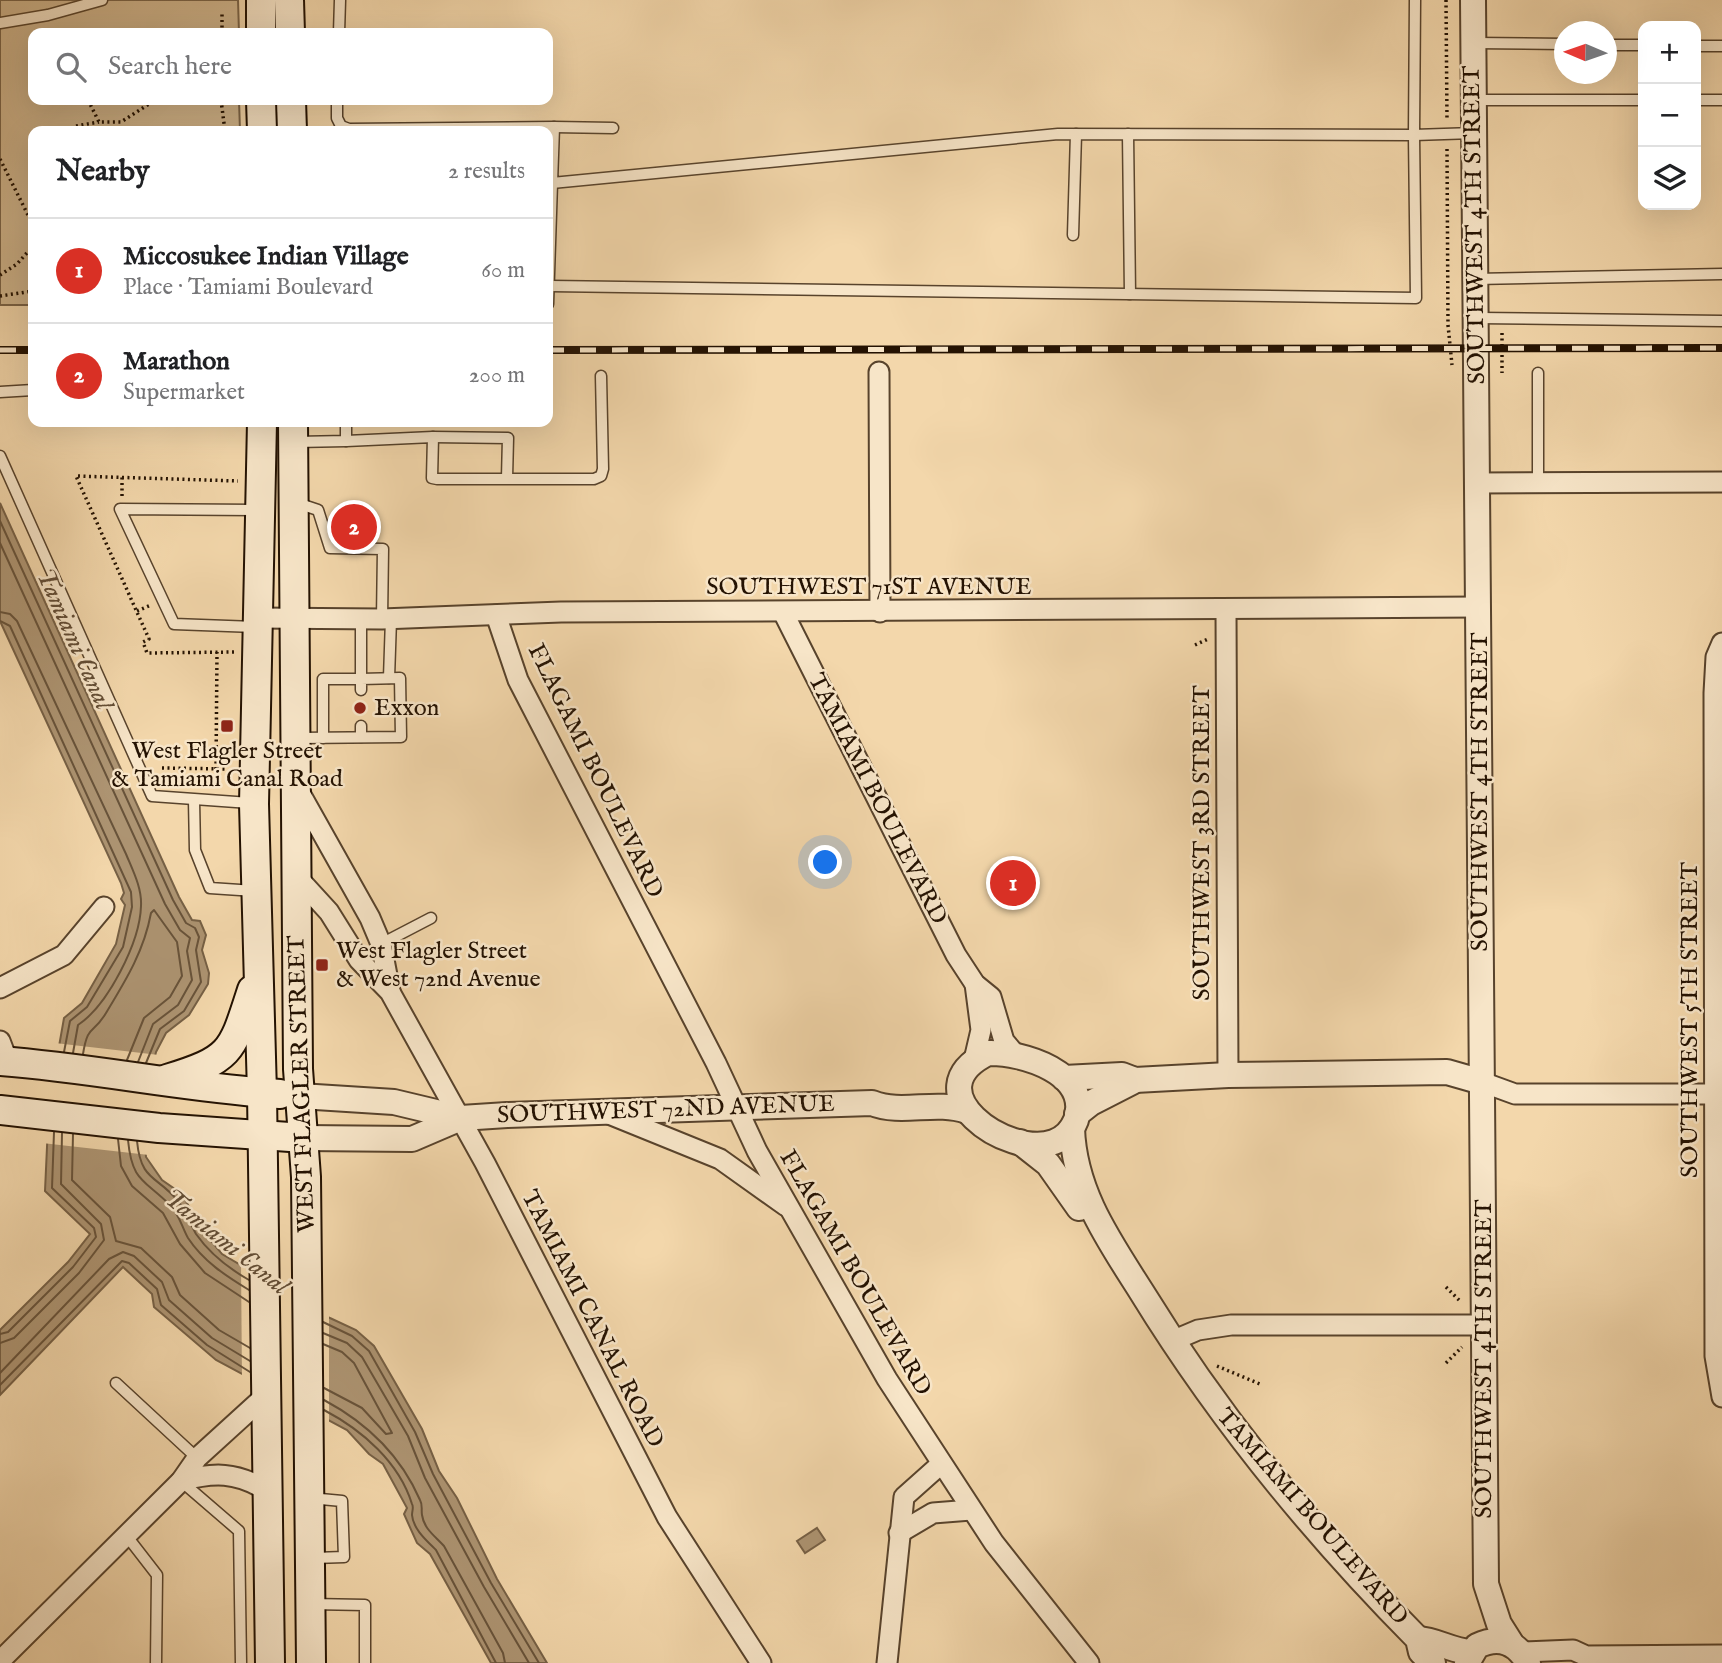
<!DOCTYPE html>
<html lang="en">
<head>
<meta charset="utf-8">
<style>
  :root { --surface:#fff; --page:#f2f2f2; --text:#202124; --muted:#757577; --line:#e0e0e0; --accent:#d93025 }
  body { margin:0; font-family:"IM FELL English",serif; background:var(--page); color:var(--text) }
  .controls { position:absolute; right:21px; top:21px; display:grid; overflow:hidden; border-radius:14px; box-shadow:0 7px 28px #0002 }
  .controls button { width:63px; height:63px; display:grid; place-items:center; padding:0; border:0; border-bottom:2px solid var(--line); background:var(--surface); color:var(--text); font:35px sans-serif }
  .compass { position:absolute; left:1554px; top:21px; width:63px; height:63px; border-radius:50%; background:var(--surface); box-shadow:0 7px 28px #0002; rotate:272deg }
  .you { position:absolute; left:826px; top:863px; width:24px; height:24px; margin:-18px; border:5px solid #fff; border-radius:50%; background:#1a73e8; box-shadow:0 0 0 10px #1a73e833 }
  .badge { display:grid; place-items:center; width:46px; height:46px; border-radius:50%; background:var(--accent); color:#fff; font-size:23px; font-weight:700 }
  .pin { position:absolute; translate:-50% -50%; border:4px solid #fff; box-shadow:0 2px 7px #0006 }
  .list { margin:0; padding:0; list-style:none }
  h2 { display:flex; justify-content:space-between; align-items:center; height:91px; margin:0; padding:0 28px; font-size:30px }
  h2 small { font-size:23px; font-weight:400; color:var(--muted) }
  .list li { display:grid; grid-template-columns:46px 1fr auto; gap:21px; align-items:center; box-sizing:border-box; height:105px; padding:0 28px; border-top:2px solid var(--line) }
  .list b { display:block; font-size:26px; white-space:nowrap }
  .list p { margin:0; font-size:23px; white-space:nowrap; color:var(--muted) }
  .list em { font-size:23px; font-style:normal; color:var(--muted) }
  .icon { flex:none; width:38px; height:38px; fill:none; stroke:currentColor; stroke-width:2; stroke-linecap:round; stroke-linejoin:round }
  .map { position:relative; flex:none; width:1722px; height:1663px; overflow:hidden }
  .search { position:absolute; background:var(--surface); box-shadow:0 7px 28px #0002; left:28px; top:28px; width:525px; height:77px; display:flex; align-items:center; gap:18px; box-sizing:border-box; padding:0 24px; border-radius:14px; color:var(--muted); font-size:26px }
  .panel { position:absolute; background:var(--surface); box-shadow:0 7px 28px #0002; left:28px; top:126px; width:525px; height:301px; border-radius:14px }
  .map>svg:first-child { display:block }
  .green { fill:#d0b68e; stroke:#7a6448; stroke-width:2 }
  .water { fill:#ad9472; stroke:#766045; stroke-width:2 }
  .pier { fill:#f3d7ab }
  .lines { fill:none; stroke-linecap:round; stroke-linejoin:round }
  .shore { stroke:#68533a; stroke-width:2 }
  .service-casing { stroke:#58432c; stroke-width:13 }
  .minor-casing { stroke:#58432c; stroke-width:23 }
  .tertiary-casing { stroke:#58432c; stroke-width:28 }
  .secondary-casing { stroke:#241202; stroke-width:32 }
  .path { stroke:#241202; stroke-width:3.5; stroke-dasharray:2 3.5; stroke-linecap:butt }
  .service { stroke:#f7e5c8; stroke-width:10 }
  .minor { stroke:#f7e5c8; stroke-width:19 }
  .tertiary { stroke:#f7e5c8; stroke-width:24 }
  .secondary { stroke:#f7e5c8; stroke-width:28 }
  .rail-casing { stroke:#241202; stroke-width:8 }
  .rail { stroke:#f7e5c8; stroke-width:5; stroke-dasharray:16; stroke-linecap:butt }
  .poi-dot { fill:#8f2418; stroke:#f7e5c8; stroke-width:2.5 }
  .labels { text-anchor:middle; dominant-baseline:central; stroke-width:5; stroke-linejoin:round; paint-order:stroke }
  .street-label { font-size:24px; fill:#241202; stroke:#f7e5c8 }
  .poi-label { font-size:24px; fill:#241202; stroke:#f7e5c8; text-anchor:start }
  .water-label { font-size:26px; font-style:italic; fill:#624c34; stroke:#f7e5c8 }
</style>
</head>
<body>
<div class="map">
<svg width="1722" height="1663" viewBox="0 0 1722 1663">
  <rect width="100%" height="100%" fill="#f3d7ab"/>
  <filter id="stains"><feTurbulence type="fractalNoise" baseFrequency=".00286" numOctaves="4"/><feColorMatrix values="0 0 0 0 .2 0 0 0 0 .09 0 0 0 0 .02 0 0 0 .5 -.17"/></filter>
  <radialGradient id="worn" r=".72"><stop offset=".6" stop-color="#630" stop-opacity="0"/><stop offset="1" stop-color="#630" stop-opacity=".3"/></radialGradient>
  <polygon class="green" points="0,0 238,0 239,33 33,33 33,100 239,100 240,131 33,131 33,305 0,305"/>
  <g class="water">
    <polygon points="0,503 179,897 192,920 200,921 206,935 202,950 209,973 208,984 189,1015 166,1033 156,1052 142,1111 146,1157 162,1180 182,1194 202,1230 222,1254 330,1318 356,1330 374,1346 422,1429 439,1471 457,1498 497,1579 547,1663 491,1663 430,1554 417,1543 404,1514 407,1508 383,1464 369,1454 347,1430 216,1360 154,1307 152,1294 123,1267 0,1395 0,1330 68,1262 90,1234 45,1191 49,1103 64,1018 82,1003 116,944 125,905 121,899 124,893 121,883 0,621"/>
    <polygon points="817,1528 825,1540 805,1553 797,1541"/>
  </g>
  <g class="pier">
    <polygon points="55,1043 159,1055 145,1111 149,1155 42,1143"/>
    <polygon points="241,1263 329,1313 329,1425 242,1379"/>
  </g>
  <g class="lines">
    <g class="shore">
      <polyline points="0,521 173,900 186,923 195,928 199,937 196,950 201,982 184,1011 160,1029 146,1063"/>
      <polyline points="0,543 165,904 180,930 190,938 187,951 192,980 178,1005 153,1024 138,1062"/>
      <path d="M 0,612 L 10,614 L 17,621 L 126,854 C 133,871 142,888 141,906 C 140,942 108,1005 78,1025 L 73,1053"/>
      <polyline points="0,621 10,626 131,892 132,907 123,947 87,1007 70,1021 64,1052"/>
      <path d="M 83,1054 C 88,1023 93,1035 106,1013 C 126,980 144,951 151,913 L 154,910 L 177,942 L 182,976 L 170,997 L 144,1018 L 127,1060"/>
      <polyline points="73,1134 72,1180 110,1217 116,1241 141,1248 172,1277 180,1295 219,1330 250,1348"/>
      <polyline points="118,1139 121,1166 132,1186 163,1213 180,1244 205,1273 249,1302"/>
      <path d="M 128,1140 C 132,1182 144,1179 170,1205 C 179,1214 182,1227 188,1238 C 203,1261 226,1276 249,1290"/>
      <path d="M 137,1141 C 141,1182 157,1175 178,1201 C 186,1211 190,1223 196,1234 C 210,1254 228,1268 249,1280"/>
      <polyline points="323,1322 352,1336 369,1351 415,1432 433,1474 491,1583 539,1663"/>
      <polyline points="323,1333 347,1343 362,1357 408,1436 425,1478 484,1587 529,1663"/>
      <polyline points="0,1334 8,1332 73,1267 96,1237 94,1228 52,1188 54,1132"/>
      <polyline points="0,1343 14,1338 79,1273 104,1240 101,1224 61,1184 62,1133"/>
      <polyline points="323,1344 342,1352 354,1363 392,1433 386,1434 362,1408 324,1388"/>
      <polyline points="0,1373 109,1259 123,1252 134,1256 162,1282 169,1300 212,1338 250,1361"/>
      <polyline points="0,1385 122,1261 129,1263 157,1289 161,1305 207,1345 250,1372"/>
      <path d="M 324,1400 C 367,1423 400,1454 420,1500 C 423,1505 421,1510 422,1515 C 424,1529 435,1536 444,1546 L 503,1653 L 505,1663"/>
      <path d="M 324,1410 C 362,1430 399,1462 412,1504 C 414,1507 412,1511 412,1515 C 413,1529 427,1541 436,1550 L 496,1663"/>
    </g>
    <defs>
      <g id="service">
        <polyline points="1415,0 1414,135 1474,133"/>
        <polyline points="0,23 48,15 102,0"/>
        <polyline points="339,33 340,0"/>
        <polyline points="1474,43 1564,44"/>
        <polyline points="1606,45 1643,45"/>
        <polyline points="1696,46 1722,46"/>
        <polyline points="337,100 337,118 341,126 349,129 554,127 552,183 1058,134 1414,135 1416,298 551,286"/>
        <polyline points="1475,100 1643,100"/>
        <polyline points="1696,100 1722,100"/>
        <polyline points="554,127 613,128"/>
        <polyline points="1128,134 1130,294"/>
        <polyline points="1073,235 1076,134"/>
        <polyline points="1475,279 1722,274"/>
        <polyline points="548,304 552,183 548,183"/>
        <polyline points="1478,318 1722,321"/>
        <polyline points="1538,373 1538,481"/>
        <polyline points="0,392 33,390"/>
        <polyline points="433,437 508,438 507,478"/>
        <polyline points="346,441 433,437 432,478 437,479 594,479 601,476 603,469 601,376"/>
        <polyline points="296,442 346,441 346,422"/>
        <polyline points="0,456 152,796 250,803"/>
        <polyline points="297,503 318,510 330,548 383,549 382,619"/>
        <polyline points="255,627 174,624 120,509 259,510"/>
        <polyline points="389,678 391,619"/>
        <polyline points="361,726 361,737"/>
        <polyline points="299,738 401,737 400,678 361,679 361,690"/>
        <polyline points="323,738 323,679 361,679 361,618"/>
        <polyline points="194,800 195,850 210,888 255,891"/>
        <polyline points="381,944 431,918"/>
        <polyline points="116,1383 197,1458"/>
        <polyline points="181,1481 239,1531 241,1663"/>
        <polyline points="310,1498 342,1501 344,1557 314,1558"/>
        <polyline points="126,1535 157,1575 156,1663"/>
        <polyline points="311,1604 365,1605 365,1663"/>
      </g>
      <g id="minor">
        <polyline points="879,372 880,612"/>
        <polyline points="1478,483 1722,482"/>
        <polyline points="1226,611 1228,1075"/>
        <polyline points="783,612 956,955 975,984 991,997 1004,1041 1015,1054"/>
        <polyline points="496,615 518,680 716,1063 757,1151 887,1379 994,1543 1089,1663"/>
        <polyline points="258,618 382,619 561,612 1479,607"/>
        <polyline points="1722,643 1716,657 1714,693 1715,1356 1722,1397"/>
        <polyline points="297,788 370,918 381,944 390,991"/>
        <polyline points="297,877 329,912 359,960 390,992 485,1163 667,1517 761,1663"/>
        <polyline points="0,988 64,955 104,907"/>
        <polyline points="0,1041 8,1062"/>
        <polyline points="974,1060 981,1030 975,984"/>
        <polyline points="1482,1082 1515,1094 1715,1094"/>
        <polyline points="609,1114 720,1159 786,1206"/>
        <polyline points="1172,1341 1198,1330 1231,1325 1484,1325"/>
        <path d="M 181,1481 C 214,1472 236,1472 266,1490"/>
        <polyline points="899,1533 933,1513 971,1510"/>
        <polyline points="1522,1652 1573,1650 1586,1656 1722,1655"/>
        <polyline points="0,1661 181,1481 197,1458 264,1397"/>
        <polyline points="887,1663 904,1497 941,1464"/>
      </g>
      <g id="tertiary">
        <polyline points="1473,0 1486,1584 1499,1624 1511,1643"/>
        <path d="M 988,1053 C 1022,1052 1092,1073 1076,1120 C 1072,1130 1065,1138 1054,1142 C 1007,1159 911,1091 988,1053 Z"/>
        <polyline points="1064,1078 1122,1075 1135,1080 1228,1075 1447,1072 1482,1082"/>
        <polyline points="300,1096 394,1102 461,1118"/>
        <polyline points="1077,1114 1091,1103 1132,1082"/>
        <path d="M 1072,1128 C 1074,1191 1108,1239 1141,1291 C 1219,1418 1313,1533 1418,1639 L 1421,1652 L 1433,1663"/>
        <path d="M 304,1138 L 412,1139 L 461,1118 L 507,1115 L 872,1103 C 902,1115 935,1100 967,1111"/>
        <polyline points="1020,1142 1048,1164 1079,1208"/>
        <path d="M 1418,1639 C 1437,1640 1451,1651 1471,1652"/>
        <path d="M 1467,1663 L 1477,1646 C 1500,1635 1517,1643 1528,1663"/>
      </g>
      <g id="secondary">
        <polyline points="261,0 261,33"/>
        <polyline points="289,0 290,33"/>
        <polyline points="261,100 262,131"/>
        <polyline points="291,100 292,131"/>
        <polyline points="262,422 254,804 262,1093 270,1663"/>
        <polyline points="293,422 298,1069 306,1177 311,1663"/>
        <path d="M 0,1061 C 94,1068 186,1088 280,1094"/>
        <path d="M 167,1079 C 232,1059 232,1052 252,990"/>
        <polyline points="0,1110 159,1128 304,1138"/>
      </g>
    </defs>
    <use href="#service" class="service-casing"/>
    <use href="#minor" class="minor-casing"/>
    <use href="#tertiary" class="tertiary-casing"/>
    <use href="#secondary" class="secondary-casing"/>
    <g class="path">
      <polyline points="1446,0 1447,120"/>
      <polyline points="112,29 113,33"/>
      <polyline points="222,33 222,14"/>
      <polyline points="88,100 99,122 121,122 152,102 221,100"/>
      <polyline points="221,100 225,131"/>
      <polyline points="76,126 99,122"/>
      <polyline points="1447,149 1448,325 1452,365"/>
      <polyline points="0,159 33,225"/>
      <polyline points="0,275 17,264 33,246"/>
      <polyline points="0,296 33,291"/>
      <polyline points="1502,333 1502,373"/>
      <polyline points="122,496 122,477"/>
      <polyline points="898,583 910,577"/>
      <polyline points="137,611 151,605"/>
      <polyline points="1195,645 1208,639"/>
      <polyline points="234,652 147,653 143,642 149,639 76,476 238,481"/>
      <polyline points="162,768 227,769"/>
      <polyline points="216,769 217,652"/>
      <polyline points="1446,1287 1461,1302"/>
      <polyline points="1446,1363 1462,1347"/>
      <polyline points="1217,1366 1260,1384"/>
    </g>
    <use href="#service" class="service"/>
    <use href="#minor" class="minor"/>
    <use href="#tertiary" class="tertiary"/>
    <use href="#secondary" class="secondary"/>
    <defs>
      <g id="rail">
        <polyline points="0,350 33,350"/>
        <polyline points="548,350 1722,348"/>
      </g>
    </defs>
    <use href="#rail" class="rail-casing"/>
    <use href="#rail" class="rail"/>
  </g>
  <g class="poi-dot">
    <circle cx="360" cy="708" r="7"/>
    <rect x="220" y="719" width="14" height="14" rx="3.5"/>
    <rect x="315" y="958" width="14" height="14" rx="3.5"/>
  </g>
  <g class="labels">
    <g class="street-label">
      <text transform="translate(1475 225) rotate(-91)">SOUTHWEST 4TH STREET</text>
      <text x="869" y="587">SOUTHWEST 71ST AVENUE</text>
      <text transform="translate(595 771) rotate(64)">FLAGAMI BOULEVARD</text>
      <text transform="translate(1480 792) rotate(-90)">SOUTHWEST 4TH STREET</text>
      <text transform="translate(877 799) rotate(63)">TAMIAMI BOULEVARD</text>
      <text transform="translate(1202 843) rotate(-90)">SOUTHWEST 3RD STREET</text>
      <text transform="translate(1690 1020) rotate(-90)">SOUTHWEST 5TH STREET</text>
      <text transform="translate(302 1084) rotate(-92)">WEST FLAGLER STREET</text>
      <text transform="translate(666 1110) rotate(-2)">SOUTHWEST 72ND AVENUE</text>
      <text transform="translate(855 1273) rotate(60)">FLAGAMI BOULEVARD</text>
      <text transform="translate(592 1319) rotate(63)">TAMIAMI CANAL ROAD</text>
      <text transform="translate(1484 1359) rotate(-90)">SOUTHWEST 4TH STREET</text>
      <text transform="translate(1312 1517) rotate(49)">TAMIAMI BOULEVARD</text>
    </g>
    <g class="poi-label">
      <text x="374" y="708">Exxon</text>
      <text x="227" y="751" text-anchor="middle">West Flagler Street<tspan x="227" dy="28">&amp; Tamiami Canal Road</tspan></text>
      <text x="336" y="951">West Flagler Street<tspan x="336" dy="28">&amp; West 72nd Avenue</tspan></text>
    </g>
    <g class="water-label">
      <text transform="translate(74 639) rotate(66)">Tamiami Canal</text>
      <text transform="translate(226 1242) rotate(39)">Tamiami Canal</text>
    </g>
  </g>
  <rect width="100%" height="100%" filter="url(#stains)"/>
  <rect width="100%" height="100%" fill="url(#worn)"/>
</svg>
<div class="controls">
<button>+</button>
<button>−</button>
<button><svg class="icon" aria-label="layers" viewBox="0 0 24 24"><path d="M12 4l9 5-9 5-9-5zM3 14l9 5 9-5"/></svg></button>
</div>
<svg class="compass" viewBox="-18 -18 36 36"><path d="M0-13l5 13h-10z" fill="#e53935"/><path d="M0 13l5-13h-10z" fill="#757577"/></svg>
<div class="you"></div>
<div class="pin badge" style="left:1013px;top:883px">1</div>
<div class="pin badge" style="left:354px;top:527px">2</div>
<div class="search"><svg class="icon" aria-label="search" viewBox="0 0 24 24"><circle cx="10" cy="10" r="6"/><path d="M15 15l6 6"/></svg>Search here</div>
<section class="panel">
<h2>Nearby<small>2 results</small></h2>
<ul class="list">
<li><span class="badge">1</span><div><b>Miccosukee Indian Village</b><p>Place · Tamiami Boulevard</p></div><em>60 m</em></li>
<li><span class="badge">2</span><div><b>Marathon</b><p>Supermarket</p></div><em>200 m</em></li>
</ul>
</section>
</div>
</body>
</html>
